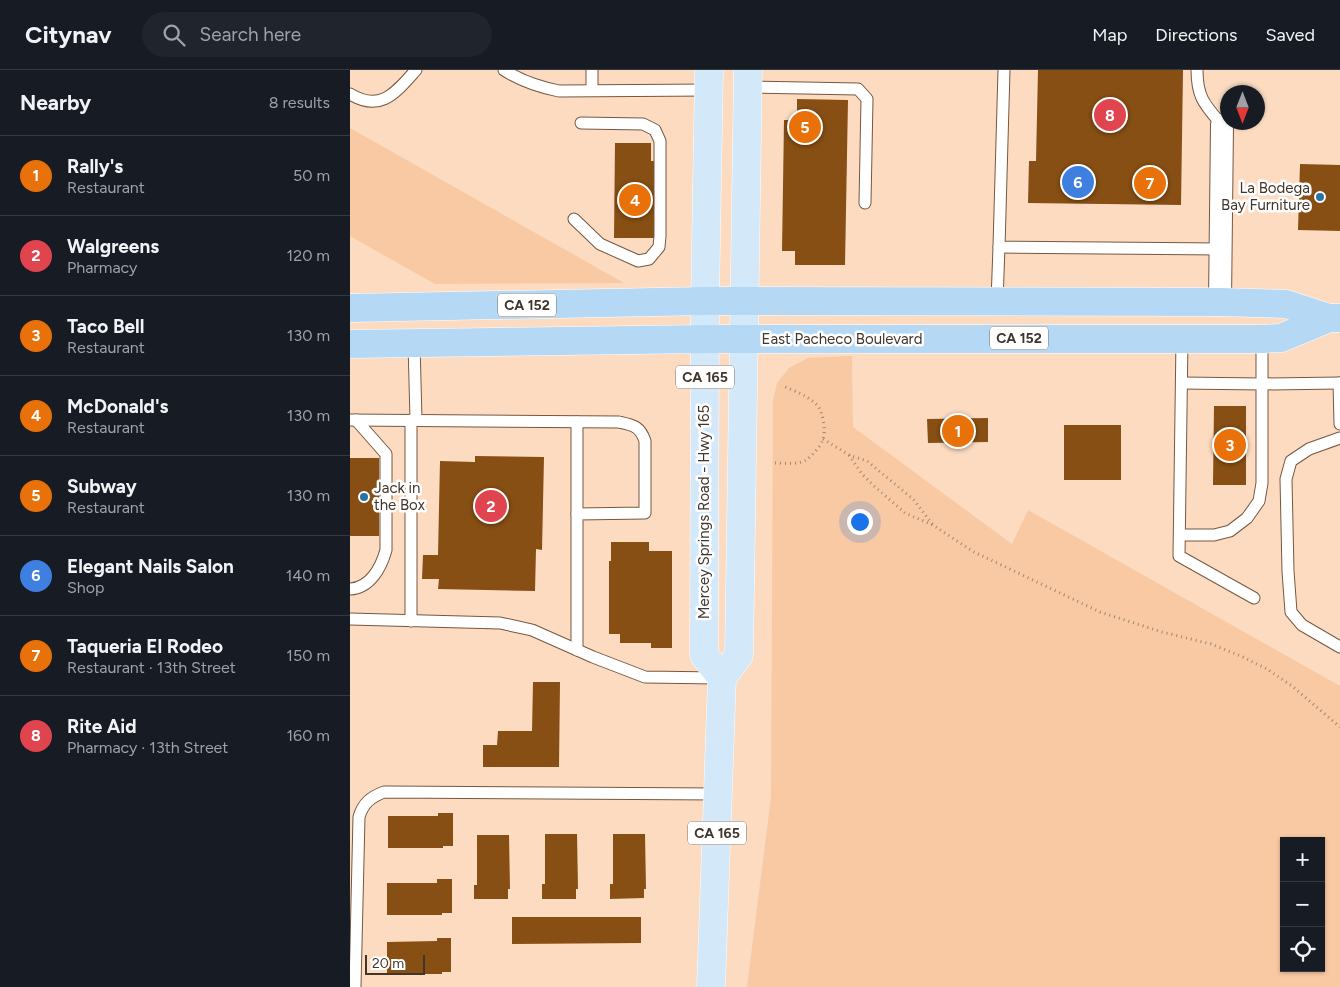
<!DOCTYPE html>
<html lang="en">
<head>
<meta charset="utf-8">
<style>
  :root { --surface:#171b24; --page:#20242c; --text:#f1f3f6; --muted:#9ea1a6; --line:#363941; --accent:#2873a6 }
  body { margin:0; font-family:Figtree,sans-serif; background:var(--page); color:var(--text) }
  .controls { position:absolute; right:15px; bottom:15px; display:grid; overflow:hidden; border-radius:0px; box-shadow:0 1px 4px #0004 }
  .controls button { width:45px; height:45px; display:grid; place-items:center; padding:0; border:0; border-bottom:1px solid var(--line); background:var(--surface); color:var(--text); font:25px sans-serif }
  .compass { position:absolute; left:870px; top:15px; width:45px; height:45px; border-radius:50%; background:var(--surface); box-shadow:0 1px 4px #0004; rotate:180deg }
  .scale { position:absolute; left:15px; bottom:12px; width:60px; box-sizing:border-box; padding-left:5px; border:2px solid #42352b; border-top:0; font-size:14px; line-height:18px; white-space:nowrap; color:#42352b; -webkit-text-stroke:4px #fff; paint-order:stroke }
  .you { position:absolute; left:509px; top:451px; width:18px; height:18px; margin:-12px; border:4px solid #fff; border-radius:50%; background:#1a73e8; box-shadow:0 0 0 8px #1a73e833 }
  .badge { display:grid; place-items:center; width:32px; height:32px; border-radius:50%; background:var(--accent); color:#fff; font-size:16px; font-weight:700 }
  .pin { position:absolute; translate:-50% -50%; border:2px solid #fff; box-shadow:0 1px 5px #0006 }
  .list { margin:0; padding:0; list-style:none }
  h2 { display:flex; justify-content:space-between; align-items:center; height:65px; margin:0; padding:0 20px; font-size:21px }
  h2 small { font-size:16px; font-weight:400; color:var(--muted) }
  .list li { display:grid; grid-template-columns:32px 1fr auto; gap:15px; align-items:center; box-sizing:border-box; height:80px; padding:0 20px; border-top:1px solid var(--line) }
  .list b { display:block; font-size:19px; white-space:nowrap }
  .list p { margin:0; font-size:16px; white-space:nowrap; color:var(--muted) }
  .list em { font-size:16px; font-style:normal; color:var(--muted) }
  .icon { flex:none; width:28px; height:28px; fill:none; stroke:currentColor; stroke-width:2; stroke-linecap:round; stroke-linejoin:round }
  .map { position:relative; flex:none; width:990px; height:917px; overflow:hidden }
  header { display:flex; align-items:center; gap:30px; box-sizing:border-box; height:70px; padding:0 25px; background:var(--surface); border-bottom:1px solid var(--line) }
  header strong { font-size:24px }
  nav { display:flex; gap:28px; margin-inline-start:auto; font-size:18px }
  .search { width:350px; height:45px; background:var(--page); display:flex; align-items:center; gap:12px; box-sizing:border-box; padding:0 18px; border-radius:28px; color:var(--muted); font-size:19px }
  main { display:flex }
  aside { flex:1; background:var(--surface) }
  .map>svg:first-child { display:block }
  .green { fill:#f8c9a3; fill-rule:evenodd }
  .building { fill:#874f13 }
  .lines { fill:none; stroke-linecap:round; stroke-linejoin:round }
  .lane-casing { stroke:#745841; stroke-width:13 }
  .street-casing { stroke:#745841; stroke-width:24 }
  .primary-casing { stroke:#fff; stroke-width:29 }
  .highway-casing { stroke:#fff; stroke-width:29 }
  .path { stroke:#9f8876; stroke-width:3; stroke-dasharray:1 4; stroke-linecap:butt }
  .lane { stroke:#fff; stroke-width:11 }
  .street { stroke:#fff; stroke-width:22 }
  .primary { stroke:#d3e8f9; stroke-width:28 }
  .highway { stroke:#b5d8f5; stroke-width:28 }
  .poi-dot { fill:#2873a6; stroke:#fff; stroke-width:2 }
  .labels { text-anchor:middle; dominant-baseline:central; stroke-width:5; stroke-linejoin:round; paint-order:stroke }
  .shield { fill:#fff; stroke:#7b726b; stroke-width:1 }
  .shield-label { font-size:14px; font-weight:bold; fill:#42352b }
  .poi-label { font-size:15px; fill:#42352b; stroke:#fff; text-anchor:end }
  .street-label { font-size:15px; fill:#42352b; stroke:#fff }
</style>
</head>
<body>
<header>
<strong>Citynav</strong>
<div class="search"><svg class="icon" aria-label="search" viewBox="0 0 24 24"><circle cx="10" cy="10" r="6"/><path d="M15 15l6 6"/></svg>Search here</div>
<nav><a>Map</a><a>Directions</a><a>Saved</a></nav>
</header>
<main>
<aside>
<h2>Nearby<small>8 results</small></h2>
<ul class="list">
<li><span class="badge" style="background:#e8710a">1</span><div><b>Rally's</b><p>Restaurant</p></div><em>50 m</em></li>
<li><span class="badge" style="background:#e0444e">2</span><div><b>Walgreens</b><p>Pharmacy</p></div><em>120 m</em></li>
<li><span class="badge" style="background:#e8710a">3</span><div><b>Taco Bell</b><p>Restaurant</p></div><em>130 m</em></li>
<li><span class="badge" style="background:#e8710a">4</span><div><b>McDonald's</b><p>Restaurant</p></div><em>130 m</em></li>
<li><span class="badge" style="background:#e8710a">5</span><div><b>Subway</b><p>Restaurant</p></div><em>130 m</em></li>
<li><span class="badge" style="background:#3f7fe0">6</span><div><b>Elegant Nails Salon</b><p>Shop</p></div><em>140 m</em></li>
<li><span class="badge" style="background:#e8710a">7</span><div><b>Taqueria El Rodeo</b><p>Restaurant · 13th Street</p></div><em>150 m</em></li>
<li><span class="badge" style="background:#e0444e">8</span><div><b>Rite Aid</b><p>Pharmacy · 13th Street</p></div><em>160 m</em></li>
</ul>
</aside>
<div class="map">
<svg width="990" height="917" viewBox="0 0 990 917">
  <rect width="100%" height="100%" fill="#fcdbc1"/>
  <g class="green">
    <polygon points="0,58 274,213 85,214 0,166"/>
    <path d="M 502,286 L 503,357 L 662,474 L 678,440 L 990,616 L 990,917 L 397,917 L 421,727 L 423,331 L 427,313 L 439,298 L 458,288 ZM 934,771 L 971,771 L 971,898 L 934,898 Z"/>
  </g>
  <g class="building">
    <polygon points="688,0 833,0 831,135 678,133 679,91 686,91"/>
    <polygon points="447,29 498,30 495,195 445,195 445,181 432,181 434,50 447,50"/>
    <polygon points="265,73 301,73 301,91 307,91 307,168 264,168"/>
    <polygon points="950,94 990,95 990,161 948,160"/>
    <polygon points="864,336 896,336 896,415 863,415"/>
    <polygon points="638,348 638,372 578,373 577,349"/>
    <rect x="714" y="355" width="57" height="55"/>
    <polygon points="125,386 194,387 192,480 186,479 185,521 88,519 89,509 72,509 73,485 88,485 90,391 125,392"/>
    <rect x="0" y="388" width="29" height="78"/>
    <polygon points="261,472 299,472 299,481 322,481 322,578 301,578 301,573 270,573 270,564 259,564 259,491 261,491"/>
    <polygon points="183,612 210,612 209,697 133,697 133,675 147,675 148,661 182,661"/>
    <polygon points="88,743 103,743 103,776 93,776 93,778 38,778 38,746 88,746"/>
    <polygon points="195,764 227,764 228,819 226,819 226,829 192,829 192,814 195,814"/>
    <polygon points="263,764 295,764 296,819 294,819 294,828 260,829 260,814 263,814"/>
    <polygon points="127,765 159,765 160,819 158,819 158,829 124,829 124,815 127,815"/>
    <polygon points="87,809 102,809 102,843 92,843 92,845 37,845 37,813 87,813"/>
    <polygon points="162,847 291,847 291,873 162,874"/>
    <polygon points="87,868 101,868 101,902 92,902 92,904 37,904 37,872 87,871"/>
  </g>
  <g class="lines">
    <defs>
      <g id="lane">
        <path d="M 154,0 C 171,11 189,17 209,21 L 359,20"/>
        <polyline points="654,0 649,177 870,179"/>
        <path d="M 847,0 C 847,28 855,35 872,55"/>
        <polyline points="398,17 508,19 517,29 515,133"/>
        <polyline points="242,20 242,0"/>
        <path d="M 0,24 C 31,43 46,22 66,0"/>
        <polyline points="224,149 250,174 288,191 299,189 309,177 310,166 310,71 305,60 293,54 231,53"/>
        <polyline points="647,231 649,177"/>
        <polyline points="832,269 829,486 904,528"/>
        <polyline points="912,269 912,314 990,313"/>
        <polyline points="64,273 66,350"/>
        <polyline points="989,313 990,354"/>
        <path d="M 0,350 L 269,352 C 283,355 290,356 295,371 L 295,443 L 227,444 L 227,580"/>
        <polyline points="227,352 227,444"/>
        <polyline points="990,368 959,379 941,391 936,409 938,501 941,542 952,555 990,577"/>
        <polyline points="830,465 864,465 880,461 897,448 909,431 912,413 912,314 832,313"/>
        <path d="M 0,519 C 20,518 31,498 36,480 L 36,384 L 6,350"/>
        <polyline points="0,549 150,553 182,560 243,587 295,607 368,608"/>
        <polyline points="61,551 61,350"/>
        <path d="M 5,917 L 9,747 C 13,733 21,727 34,722 L 368,724"/>
      </g>
      <polyline id="street" points="870,232 872,55"/>
      <g id="primary">
        <polyline points="359,0 355,231 354,585 372,608"/>
        <polyline points="361,917 372,608 389,585 398,0"/>
      </g>
      <g id="highway">
        <polyline points="0,238 355,231 870,232 936,234 979,248 990,248"/>
        <polyline points="0,274 355,269 912,269 931,268 979,248"/>
      </g>
    </defs>
    <use href="#lane" class="lane-casing"/>
    <use href="#street" class="street-casing"/>
    <use href="#primary" class="primary-casing"/>
    <use href="#highway" class="highway-casing"/>
    <g class="path">
      <polyline points="473,369 499,385 517,391 563,429 583,455"/>
      <polyline points="499,385 512,404 524,416 555,443 583,455 624,482 750,542 812,562 861,574 893,587 917,599 942,616 990,657"/>
      <path d="M 425,393 C 434,393 448,395 456,390 C 462,386 471,376 473,369 C 476,361 473,341 467,335 C 458,326 445,321 433,316"/>
    </g>
    <use href="#lane" class="lane"/>
    <use href="#street" class="street"/>
    <use href="#primary" class="primary"/>
    <use href="#highway" class="highway"/>
  </g>
  <g class="poi-dot">
    <circle cx="970" cy="127" r="5"/>
    <circle cx="14" cy="427" r="5"/>
  </g>
  <g class="labels">
    <g class="shield">
      <rect x="148" y="223.5" width="58" height="23" rx="4"/>
      <rect x="640" y="256.5" width="58" height="23" rx="4"/>
      <rect x="326" y="295.5" width="58" height="23" rx="4"/>
      <rect x="338" y="751.5" width="58" height="23" rx="4"/>
    </g>
    <g class="shield-label">
      <text x="177" y="235">CA 152</text>
      <text x="669" y="268">CA 152</text>
      <text x="355" y="307">CA 165</text>
      <text x="367" y="763">CA 165</text>
    </g>
    <g class="poi-label">
      <text x="960" y="118">La Bodega<tspan x="960" dy="17">Bay Furniture</tspan></text>
      <text x="24" y="418" text-anchor="start">Jack in<tspan x="24" dy="17">the Box</tspan></text>
    </g>
    <g class="street-label">
      <text x="492" y="269">East Pacheco Boulevard</text>
      <text transform="translate(354 442) rotate(-90)">Mercey Springs Road - Hwy 165</text>
    </g>
  </g>
</svg>
<div class="controls">
<button>+</button>
<button>−</button>
<button><svg class="icon" aria-label="locate" viewBox="0 0 24 24"><circle cx="12" cy="12" r="6"/><path d="M12 2v4M12 18v4M2 12h4M18 12h4"/></svg></button>
</div>
<svg class="compass" viewBox="-18 -18 36 36"><path d="M0-13l5 13h-10z" fill="#e53935"/><path d="M0 13l5-13h-10z" fill="#9ea1a6"/></svg>
<div class="scale">20 m</div>
<div class="you"></div>
<div class="pin badge" style="left:608px;top:361px;background:#e8710a">1</div>
<div class="pin badge" style="left:141px;top:436px;background:#e0444e">2</div>
<div class="pin badge" style="left:880px;top:375px;background:#e8710a">3</div>
<div class="pin badge" style="left:285px;top:130px;background:#e8710a">4</div>
<div class="pin badge" style="left:455px;top:57px;background:#e8710a">5</div>
<div class="pin badge" style="left:728px;top:112px;background:#3f7fe0">6</div>
<div class="pin badge" style="left:800px;top:113px;background:#e8710a">7</div>
<div class="pin badge" style="left:760px;top:45px;background:#e0444e">8</div>
</div>
</main>
</body>
</html>
